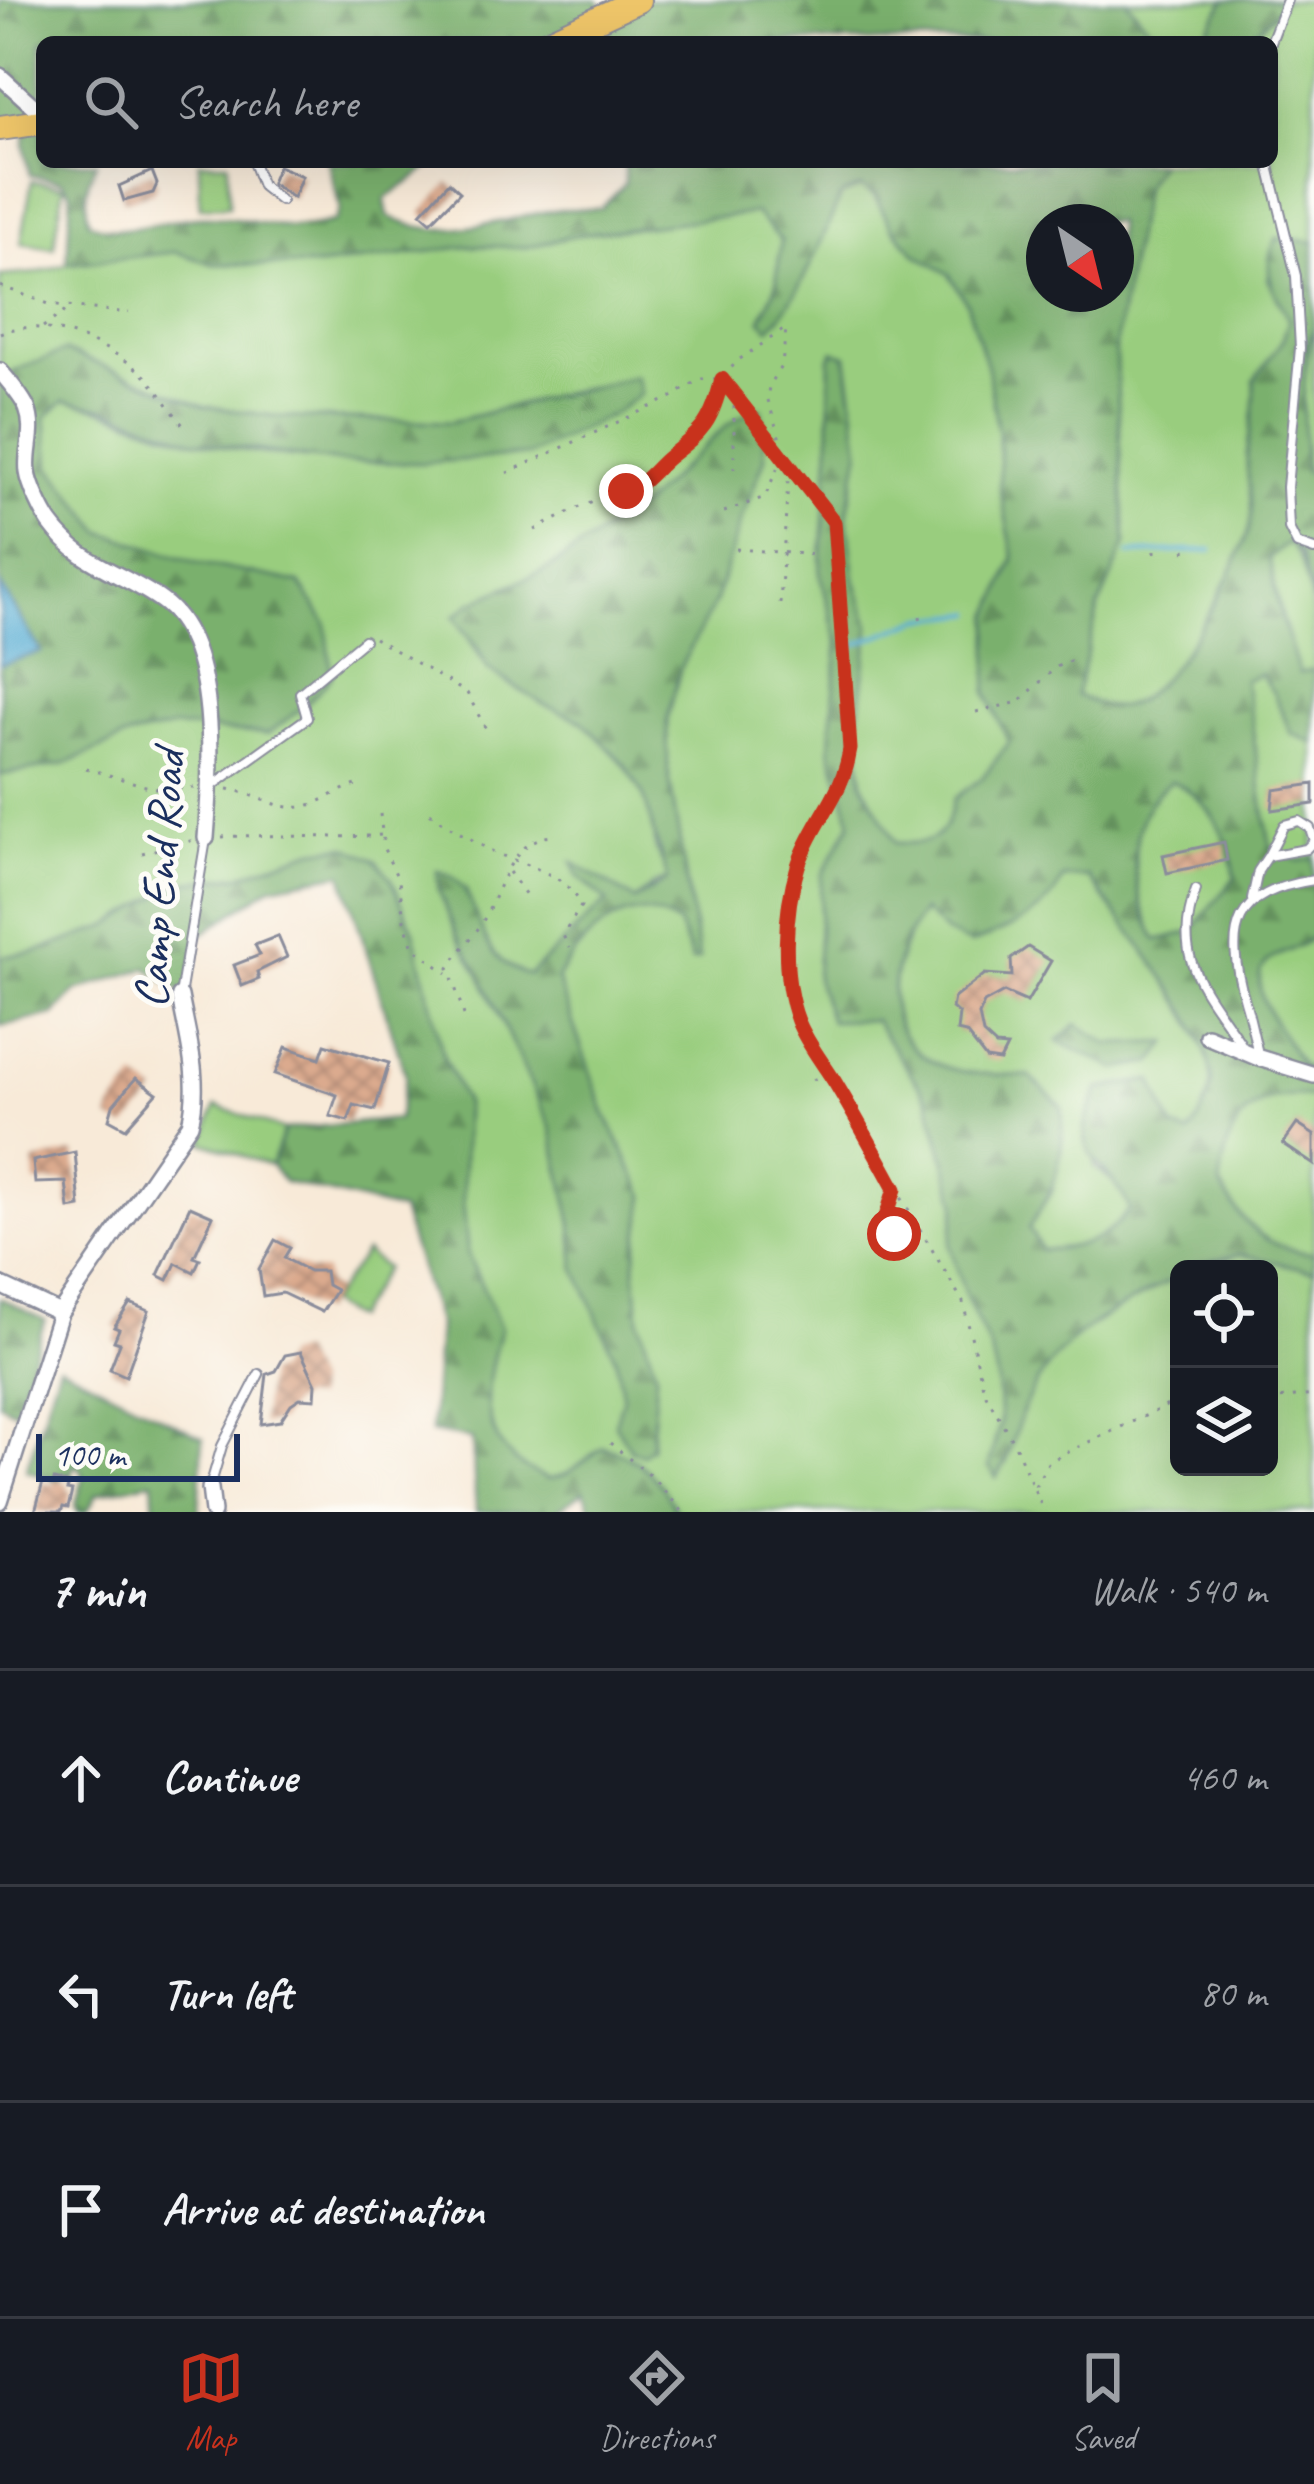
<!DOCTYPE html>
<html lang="en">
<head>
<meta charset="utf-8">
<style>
  :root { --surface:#171b24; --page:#242831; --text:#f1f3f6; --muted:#9ea1a6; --line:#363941; --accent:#c8321e }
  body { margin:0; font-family:Caveat,sans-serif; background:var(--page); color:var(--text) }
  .controls { position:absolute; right:36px; bottom:36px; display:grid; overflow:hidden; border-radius:18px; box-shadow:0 12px 48px #0002 }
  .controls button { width:108px; height:108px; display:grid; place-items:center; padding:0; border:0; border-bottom:3px solid var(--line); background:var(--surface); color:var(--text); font:60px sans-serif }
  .compass { position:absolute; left:1026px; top:204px; width:108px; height:108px; border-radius:50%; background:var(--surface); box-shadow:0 12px 48px #0002; rotate:145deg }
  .scale { position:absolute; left:36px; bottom:30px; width:204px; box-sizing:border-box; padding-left:12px; border:6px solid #1b2f5e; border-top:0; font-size:33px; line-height:42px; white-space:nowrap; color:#1b2f5e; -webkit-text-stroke:9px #fdfcf7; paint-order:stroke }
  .stop { position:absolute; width:36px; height:36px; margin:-27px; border:9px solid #c8321e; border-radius:50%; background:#fff }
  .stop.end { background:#c8321e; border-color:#fff; box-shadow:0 3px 12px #0008 }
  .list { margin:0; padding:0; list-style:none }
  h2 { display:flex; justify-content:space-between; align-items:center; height:156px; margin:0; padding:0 48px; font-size:51px }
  h2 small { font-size:39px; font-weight:400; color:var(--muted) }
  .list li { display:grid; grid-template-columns:78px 1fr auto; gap:36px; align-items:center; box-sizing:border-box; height:216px; padding:0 48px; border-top:3px solid var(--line) }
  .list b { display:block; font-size:45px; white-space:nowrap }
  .list em { font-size:39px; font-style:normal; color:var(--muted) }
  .icon { flex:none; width:66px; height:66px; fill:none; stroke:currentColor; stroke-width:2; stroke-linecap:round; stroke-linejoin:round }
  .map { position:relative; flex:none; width:1314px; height:1512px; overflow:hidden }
  .search { position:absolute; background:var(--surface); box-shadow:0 12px 48px #0002; left:36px; right:36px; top:36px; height:132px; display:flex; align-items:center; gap:30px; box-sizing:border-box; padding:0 42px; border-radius:18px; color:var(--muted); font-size:45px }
  .sheet { height:804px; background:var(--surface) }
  nav { display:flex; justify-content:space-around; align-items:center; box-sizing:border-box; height:168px; border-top:3px solid var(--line); background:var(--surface); font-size:33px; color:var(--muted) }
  nav a { display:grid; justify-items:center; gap:6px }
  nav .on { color:var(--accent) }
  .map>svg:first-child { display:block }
  .grass { fill:#99cd7e; stroke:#5a7e6e; stroke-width:3; fill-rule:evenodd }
  .forest { fill:url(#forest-firs); stroke:#4a7066; stroke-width:3; fill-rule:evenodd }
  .water { fill:#58add4; stroke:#3a6e99; stroke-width:3 }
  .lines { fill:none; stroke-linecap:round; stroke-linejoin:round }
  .stream { stroke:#58add4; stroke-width:4.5 }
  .building { fill:url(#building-cross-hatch) }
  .service-casing { stroke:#8a8c9b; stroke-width:12 }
  .minor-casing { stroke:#8a8c9b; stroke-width:20 }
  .primary-casing { stroke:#8a8c9b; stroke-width:28 }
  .path { stroke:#8a8c9b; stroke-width:3; stroke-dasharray:3 9; stroke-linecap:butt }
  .service { stroke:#fff; stroke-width:8 }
  .minor { stroke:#fff; stroke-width:15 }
  .primary { stroke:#eec569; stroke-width:24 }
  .route { stroke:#c8321e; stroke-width:15 }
  .labels { text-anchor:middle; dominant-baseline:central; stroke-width:10; stroke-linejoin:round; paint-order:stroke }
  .street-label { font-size:48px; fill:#1b2f5e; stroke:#fdfcf7 }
</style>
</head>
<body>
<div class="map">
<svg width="1314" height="1512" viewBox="0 0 1314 1512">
  <defs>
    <pattern id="forest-firs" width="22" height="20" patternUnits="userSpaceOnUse" patternTransform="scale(3)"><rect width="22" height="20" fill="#7ab06d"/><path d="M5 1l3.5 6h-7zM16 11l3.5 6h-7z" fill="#63905d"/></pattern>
    <pattern id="building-cross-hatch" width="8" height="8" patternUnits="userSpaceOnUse" patternTransform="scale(3)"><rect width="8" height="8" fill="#dbaa8e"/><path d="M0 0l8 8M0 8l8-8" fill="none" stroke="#b18b77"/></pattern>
  </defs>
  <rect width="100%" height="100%" fill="#fdfcf7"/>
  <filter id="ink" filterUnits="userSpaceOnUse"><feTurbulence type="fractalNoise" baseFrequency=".00833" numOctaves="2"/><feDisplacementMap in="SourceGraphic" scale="24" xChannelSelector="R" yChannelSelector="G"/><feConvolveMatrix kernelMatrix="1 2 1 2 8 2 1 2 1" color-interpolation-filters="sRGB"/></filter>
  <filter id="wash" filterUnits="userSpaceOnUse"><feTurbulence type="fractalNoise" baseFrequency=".004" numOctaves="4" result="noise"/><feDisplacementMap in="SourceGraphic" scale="48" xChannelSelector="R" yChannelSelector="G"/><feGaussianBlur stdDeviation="2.7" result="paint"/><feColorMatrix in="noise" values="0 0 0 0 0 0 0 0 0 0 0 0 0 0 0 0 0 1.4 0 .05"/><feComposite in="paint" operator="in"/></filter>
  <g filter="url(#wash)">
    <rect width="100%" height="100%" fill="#f8ead8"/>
    <g class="grass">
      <polygon points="1126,0 1225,0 1201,42 1155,42 1148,26"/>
      <path d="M 1283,0 L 1314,0 L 1314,242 L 1277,238 L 1268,279 L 1289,320 L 1283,339 L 1254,381 C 1257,408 1249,428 1247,455 C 1245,479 1256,506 1249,529 C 1234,575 1170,698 1120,707 C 1105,709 1089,701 1075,695 L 1099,606 L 1126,543 L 1115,346 L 1143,188 L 1159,162 L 1272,162 L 1272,42 L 1245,42 L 1274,14 Z"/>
      <polygon points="199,162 228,162 229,206 200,207"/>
      <polygon points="32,181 64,186 54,248 21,243"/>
      <path d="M 862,187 L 874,195 L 892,227 L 917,255 L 949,274 L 967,303 L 987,367 L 999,438 L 1000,489 L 1014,558 L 991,616 L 987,693 L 1009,743 L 982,778 L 954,799 C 945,839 937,844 896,843 L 863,784 L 857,730 L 870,627 L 855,579 L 847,514 L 860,450 L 847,356 L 830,358 L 830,446 L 820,573 L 838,641 L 830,748 L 851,822 L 822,876 L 816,977 L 830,1020 L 874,1020 L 928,1099 L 957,1204 L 950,1246 L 965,1294 L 991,1351 L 997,1377 L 1000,1422 L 989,1466 L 1006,1464 C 1033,1345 1082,1329 1179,1276 L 1179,1467 L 1269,1467 L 1269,1269 L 1191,1269 L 1240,1254 L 1314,1271 L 1314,1512 L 677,1512 C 661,1481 639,1455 603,1447 C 586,1456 568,1481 547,1479 C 502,1474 486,1420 486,1383 C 486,1366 496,1345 501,1328 L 468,1255 L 463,1202 L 465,1103 L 443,1055 L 414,932 L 391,878 L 314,850 L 241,875 L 177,884 L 109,926 L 35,952 L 0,957 L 0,775 L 65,764 L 127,737 L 175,727 L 268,734 L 198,563 L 102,532 L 50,466 L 46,417 L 64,400 C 110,409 151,431 196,441 C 306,467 417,464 529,455 L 586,387 L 450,422 L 282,417 L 204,406 L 65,351 L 0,382 L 0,276 L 35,273 L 67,264 L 176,252 L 213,264 L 320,266 L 471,246 L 527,247 L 582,234 L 755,213 L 781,240 L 776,286 L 761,319 L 779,320 L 841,195 ZM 727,425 L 765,458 L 740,522 L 716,600 L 681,666 L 667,721 L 668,770 L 699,958 L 692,961 L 678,924 C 670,920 659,914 650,913 C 611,906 573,948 557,979 L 604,1111 L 645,1196 L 635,1264 L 639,1319 L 656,1374 L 651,1446 L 623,1397 L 616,1360 L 575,1266 L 572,1223 L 551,1127 L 480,975 L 457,936 L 466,890 C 480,928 486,964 529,975 L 607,901 L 578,876 L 635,900 L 656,883 L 668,880 C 667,866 658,859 655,846 C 654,840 656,834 655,828 C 648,791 608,735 575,718 C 553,706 503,686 488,667 C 478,655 472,641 462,629 L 471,603 L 548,569 L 643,505 Z"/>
      <path d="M 1314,326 L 1314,473 L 1305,473 C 1303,423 1300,374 1314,326 Z"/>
      <path d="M 1288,542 C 1314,571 1314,630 1314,670 L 1299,674 L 1281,617 L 1269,558 Z"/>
      <path d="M 1260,674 L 1274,694 L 1291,733 L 1314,743 L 1314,858 L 1298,861 L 1271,847 C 1258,791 1256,735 1244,680 Z"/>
      <path d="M 1171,781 C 1208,796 1231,839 1235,878 L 1191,932 L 1157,940 C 1129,890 1122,817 1171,781 Z"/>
      <path d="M 1088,877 C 1122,924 1206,1019 1211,1075 C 1213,1093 1200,1121 1189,1135 L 1173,1129 L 1152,1080 L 1099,1089 L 1095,1167 L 1120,1187 L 1130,1209 C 1104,1243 1084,1247 1042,1250 L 1028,1228 L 1053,1189 L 1029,1076 C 997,1074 957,1077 928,1059 C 873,1026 893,954 923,910 L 946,933 L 1062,878 Z"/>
      <path d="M 1314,934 L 1314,1069 L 1302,1066 C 1289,1041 1235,979 1273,958 C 1287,950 1304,947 1314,934 Z"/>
      <path d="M 1283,1094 L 1314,1097 L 1314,1254 C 1263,1247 1246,1227 1220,1185 C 1225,1132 1233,1113 1283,1094 Z"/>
      <polygon points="216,1106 284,1130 271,1166 203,1142"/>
      <polygon points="365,1252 385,1268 354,1319 328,1304"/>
    </g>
    <g class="forest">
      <path d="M 0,0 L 597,0 L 609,14 L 638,0 L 1126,0 L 1148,26 L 1155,42 L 42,42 L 42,162 L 97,162 C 85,183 84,198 89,222 C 127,240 161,218 201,217 C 249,215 285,237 335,221 L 340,208 L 328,162 L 433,162 C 423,177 399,186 385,200 L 388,216 C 439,242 490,223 544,212 C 562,208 582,210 601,208 L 625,184 L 625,162 L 1159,162 L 1143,188 L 1115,346 L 1126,543 L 1099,606 L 1076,695 C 1089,701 1104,709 1120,707 C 1170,698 1234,575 1249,529 C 1256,506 1245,479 1247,455 C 1249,428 1257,408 1254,381 L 1283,339 L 1289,320 C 1274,291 1259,268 1277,238 L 1314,242 L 1314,326 L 1307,351 L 1303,404 L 1305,472 L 1314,473 L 1314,602 L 1300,553 L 1288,543 L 1269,558 L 1281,617 L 1299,673 L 1314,670 L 1314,743 L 1291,733 L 1274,694 L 1260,674 L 1244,680 C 1257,736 1258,791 1271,847 L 1298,861 L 1314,858 L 1314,934 C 1304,947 1287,950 1273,958 C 1235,979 1288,1041 1302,1066 L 1314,1069 L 1314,1097 C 1247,1091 1227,1121 1220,1185 C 1246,1227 1262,1247 1314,1254 L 1314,1271 L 1240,1254 L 1179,1269 L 1179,1276 C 1115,1311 1063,1330 1028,1399 C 1015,1425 1013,1455 996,1478 L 989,1466 L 1000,1422 L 997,1377 L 991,1351 L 965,1294 L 950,1246 L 957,1204 L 928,1099 L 874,1020 L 830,1021 L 816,978 L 822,875 L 851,822 L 830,748 L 838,641 L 820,573 L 830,446 L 830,358 L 834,351 L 846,355 L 860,450 L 847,514 L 855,579 L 870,627 L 857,730 L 863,784 L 896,843 C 937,844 944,839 954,799 L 982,778 L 1009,743 L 987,693 L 991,616 L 1014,558 L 1000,489 L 999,438 L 987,367 L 967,303 L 949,274 L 917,255 L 892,227 L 874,195 L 861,187 L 841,195 C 827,229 796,306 769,328 L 761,320 L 776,286 L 781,240 L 755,213 L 582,234 L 527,247 L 471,246 L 320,266 L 213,264 L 176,252 L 67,264 L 71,192 L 62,181 L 30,175 L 24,144 L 27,125 L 0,128 ZM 1044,222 L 1116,222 L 1116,294 L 1044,294 ZM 1171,781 C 1208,796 1231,838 1235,877 L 1191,932 L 1157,940 C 1128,890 1122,817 1171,781 ZM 1088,877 C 1123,925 1205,1017 1211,1074 C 1213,1092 1200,1120 1189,1134 L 1173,1128 L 1152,1080 L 1099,1089 C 1063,1161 1105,1154 1130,1209 C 1104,1243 1084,1247 1042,1250 L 1029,1228 C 1057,1183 1065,1160 1062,1107 L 1029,1076 C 997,1074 957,1077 928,1059 C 873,1026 892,954 923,911 L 946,933 L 971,944 C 1008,928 1046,917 1063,878 Z"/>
      <polygon points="1225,0 1283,0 1274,14 1245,42 1201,42"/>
      <polygon points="65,351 204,406 282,417 450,422 636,376 641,394 613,414 529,455 423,463 338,462 195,441 104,408 64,401 46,417 50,466 102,532 198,563 300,583 326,623 332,676 308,703 268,734 175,727 127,737 65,764 0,775 0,382 16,370"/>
      <path d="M 755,408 L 762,409 L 765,458 L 740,522 L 716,600 L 681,666 L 667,721 L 668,770 L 699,959 L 693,961 L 678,924 C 669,920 659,914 650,913 C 611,906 573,948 557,979 L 604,1111 L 645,1196 L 635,1264 L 639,1319 L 656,1374 L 651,1446 L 643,1455 L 631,1450 L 615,1424 L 623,1397 L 616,1360 L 575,1266 L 572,1223 L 551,1127 L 480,975 L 457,936 L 439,891 L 437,871 C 487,879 465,959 529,975 L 607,901 L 578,876 L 572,862 L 635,900 L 668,880 L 643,794 L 626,766 L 581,720 L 544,705 L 488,669 L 477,647 L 454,617 L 471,603 L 548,569 L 643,505 L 727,425 Z"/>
      <path d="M 346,846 L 375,859 L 391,878 L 414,932 L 443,1055 L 465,1103 L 463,1202 L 468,1255 L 501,1328 C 482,1393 474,1450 548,1479 L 567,1474 L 603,1447 C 639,1455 661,1481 677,1512 L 592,1512 L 584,1491 L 555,1512 L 476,1512 L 472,1439 L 431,1432 L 438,1325 L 401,1211 L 284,1182 L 271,1166 L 284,1130 L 398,1119 L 406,1076 L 342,873 L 272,886 L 199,936 L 187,996 L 146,968 L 76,991 L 54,1015 L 0,1026 L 0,957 L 35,952 L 109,926 L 177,884 L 241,875 L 314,850 Z"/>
      <polygon points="1077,1024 1109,1044 1168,1042 1152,1063 1117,1069 1057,1041"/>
      <polygon points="0,1298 45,1320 15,1411 0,1403"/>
      <polygon points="59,1365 203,1438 199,1512 155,1512 153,1481 97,1494 87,1512 79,1512 75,1506 84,1477 79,1467 73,1466 71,1477 62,1474 59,1481 26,1470"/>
    </g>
    <polygon class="water" points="0,585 41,652 0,665"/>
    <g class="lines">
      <g class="stream">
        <polyline points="1129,554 1212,550"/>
        <polyline points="857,644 921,619 974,613"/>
      </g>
    </g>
    <g id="blocks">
      <g class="building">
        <polygon points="278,166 302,176 293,198 271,183"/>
        <polygon points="152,171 157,184 153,193 124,201 119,186"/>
        <polygon points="449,182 460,192 431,222 421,213"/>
        <polygon points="1314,784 1314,804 1272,810 1274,790"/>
        <polygon points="1224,842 1227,860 1167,873 1163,855"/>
        <polygon points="278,936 287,957 257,972 259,979 242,986 234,965 260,955 255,945"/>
        <polygon points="1028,947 1051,961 1027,1002 1004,992 984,1003 979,1015 983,1034 996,1046 1007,1047 1000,1061 986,1059 966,1033 957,1031 959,1014 952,1008 954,998 985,974 1012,976 1011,959"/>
        <polygon points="325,1044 389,1063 375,1110 354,1105 348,1121 330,1116 337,1095 275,1074 286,1047 320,1058"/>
        <polygon points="136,1078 157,1093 126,1128 109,1119 113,1105"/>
        <polygon points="1297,1124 1314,1135 1314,1165 1283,1144"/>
        <polygon points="75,1152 80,1207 69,1209 66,1182 35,1183 33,1161"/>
        <polygon points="190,1206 213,1216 194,1257 200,1259 194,1272 176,1263 168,1280 158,1275"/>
        <polygon points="275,1240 290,1248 284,1258 309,1271 325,1271 327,1285 336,1290 322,1312 282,1293 263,1296 259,1269"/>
        <polygon points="130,1303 149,1311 126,1376 110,1369 120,1343 114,1341 119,1329 114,1327"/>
        <polygon points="301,1352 316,1384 315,1399 300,1398 291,1404 280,1421 261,1424 267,1374 276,1371 285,1355"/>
        <polygon points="54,1480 69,1484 67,1490 72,1491 68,1508 63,1507 61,1512 35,1512 43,1482 53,1485"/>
      </g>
    </g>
  </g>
  <g filter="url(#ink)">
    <use href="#blocks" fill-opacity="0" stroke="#8a8c9b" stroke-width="3"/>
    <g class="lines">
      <defs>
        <g id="service">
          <polyline points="1271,42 1287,0"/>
          <polyline points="253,162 262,186 281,201"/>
          <polyline points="1268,162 1296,276 1300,348 1287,487 1289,528 1297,544 1314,550"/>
          <polyline points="212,786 307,718 300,693 364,640"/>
          <path d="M 1196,890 C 1170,960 1207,991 1243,1047"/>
          <polyline points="1252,899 1258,871 1268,856 1306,849 1314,841 1310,828 1299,821 1284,825 1268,856"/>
          <polyline points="180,996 206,839"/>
          <path d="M 1259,1057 C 1254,1039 1251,1020 1245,1001 C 1224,928 1233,892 1314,880"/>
          <polyline points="210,1487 222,1446 259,1374"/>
        </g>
        <g id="minor">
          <polyline points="0,76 42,114"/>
          <path d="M 0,371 C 9,382 21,395 27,408 C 36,431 25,451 28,472 C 30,486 42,511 50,523 C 81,566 122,572 162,601 C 221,643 211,773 206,838"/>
          <polyline points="1207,1036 1259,1058 1314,1075"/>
          <polyline points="0,1285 60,1313"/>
          <polyline points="210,1488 213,1512"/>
          <path d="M 0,1501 L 60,1313 L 190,1124 C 201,1081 188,1039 180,996"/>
        </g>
        <g id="primary">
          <polyline points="547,42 638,0"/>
          <polyline points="0,128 42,122"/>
        </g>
      </defs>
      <use href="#service" class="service-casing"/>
      <use href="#minor" class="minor-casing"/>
      <use href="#primary" class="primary-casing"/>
      <g class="path">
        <polyline points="0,286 49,304 129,313"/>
        <polyline points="43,327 70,308"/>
        <path d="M 0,333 C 44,315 114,345 147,378 C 162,394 173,414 188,431"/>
        <polyline points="722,379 827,509 837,536 850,749 844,782 816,827 796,872 788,945 794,1007 803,1031 963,1302 984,1391 1016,1447 1044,1512"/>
        <polyline points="734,469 734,398"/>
        <polyline points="507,473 672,397 700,379 722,379 737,361 786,328"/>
        <polyline points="724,512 765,497 782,457"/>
        <polyline points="535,530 582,506 642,485 654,476 668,457 687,447 703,429 721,381"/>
        <polyline points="736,549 818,555"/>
        <polyline points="1185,549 1186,554"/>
        <polyline points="1155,550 1155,554"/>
        <polyline points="780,604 788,481 786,459 767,397 770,383 782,365 786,329"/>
        <polyline points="920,616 921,623"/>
        <polyline points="374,638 467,693 488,733"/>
        <polyline points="976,712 1019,702 1056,667 1072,660"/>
        <polyline points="86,768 152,788 195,788"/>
        <path d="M 228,789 C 254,792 280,813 306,806 C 327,801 340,787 362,784"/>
        <path d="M 430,813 C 446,826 468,837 486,848 C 516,865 567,870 581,906 L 563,935 L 569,948"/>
        <polyline points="380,814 384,849 399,881 404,920 413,947 447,973"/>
        <path d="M 222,837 C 275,833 328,840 381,835"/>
        <polyline points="142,853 194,840"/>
        <polyline points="509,872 529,899"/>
        <path d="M 464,1015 L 449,968 C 458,951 473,938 483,921 C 500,891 511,836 555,836"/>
        <polyline points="813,1080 827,1073"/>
        <polyline points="888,1257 894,1241 886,1213 894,1191"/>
        <polyline points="1269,1400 1314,1395"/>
        <polyline points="610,1443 652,1477 683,1512"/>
        <polyline points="1035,1486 1048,1463 1061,1455 1179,1400"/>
      </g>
      <use href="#service" class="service"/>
      <use href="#minor" class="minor"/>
      <use href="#primary" class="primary"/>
    </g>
  </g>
  <g class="lines" filter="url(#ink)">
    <path class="route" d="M 626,491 C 647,483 654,469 670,456 C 703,431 712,422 722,379 L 834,522 L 850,749 C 844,794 812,823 798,866 C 784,910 781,977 798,1021 C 807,1044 824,1064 836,1084 C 857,1119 876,1154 895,1189 L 885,1220 L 894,1234"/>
  </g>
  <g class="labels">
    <g class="street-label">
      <text transform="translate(159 879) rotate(-86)">Camp End Road</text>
    </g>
  </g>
</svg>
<div class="controls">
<button><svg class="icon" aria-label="locate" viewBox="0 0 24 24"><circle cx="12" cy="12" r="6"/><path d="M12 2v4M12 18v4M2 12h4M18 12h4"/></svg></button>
<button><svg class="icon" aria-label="layers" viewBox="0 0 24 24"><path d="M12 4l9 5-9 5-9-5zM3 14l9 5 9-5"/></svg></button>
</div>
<svg class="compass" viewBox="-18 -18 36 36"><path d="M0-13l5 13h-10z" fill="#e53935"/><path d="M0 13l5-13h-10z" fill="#9ea1a6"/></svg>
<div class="scale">100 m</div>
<div class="stop" style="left:894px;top:1234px"></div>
<div class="stop end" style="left:626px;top:491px"></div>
<div class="search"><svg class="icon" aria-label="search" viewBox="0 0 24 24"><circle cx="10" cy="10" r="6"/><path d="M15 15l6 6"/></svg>Search here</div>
</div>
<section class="sheet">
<h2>7 min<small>Walk · 540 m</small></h2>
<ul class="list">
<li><svg class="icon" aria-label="ahead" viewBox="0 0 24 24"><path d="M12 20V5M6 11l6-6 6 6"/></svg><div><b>Continue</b></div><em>460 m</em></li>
<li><svg class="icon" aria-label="left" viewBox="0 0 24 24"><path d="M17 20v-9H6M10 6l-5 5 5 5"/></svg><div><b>Turn left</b></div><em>80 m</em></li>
<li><svg class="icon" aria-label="arrive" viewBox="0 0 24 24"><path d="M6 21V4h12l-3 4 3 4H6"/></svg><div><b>Arrive at destination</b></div></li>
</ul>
</section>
<nav>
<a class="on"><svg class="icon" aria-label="map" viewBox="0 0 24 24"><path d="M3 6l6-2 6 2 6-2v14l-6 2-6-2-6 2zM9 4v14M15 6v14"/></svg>Map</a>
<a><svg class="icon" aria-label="directions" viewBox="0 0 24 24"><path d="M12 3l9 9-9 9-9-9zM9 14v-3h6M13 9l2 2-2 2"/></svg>Directions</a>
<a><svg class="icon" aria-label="saved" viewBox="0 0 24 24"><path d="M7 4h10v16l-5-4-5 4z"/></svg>Saved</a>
</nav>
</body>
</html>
